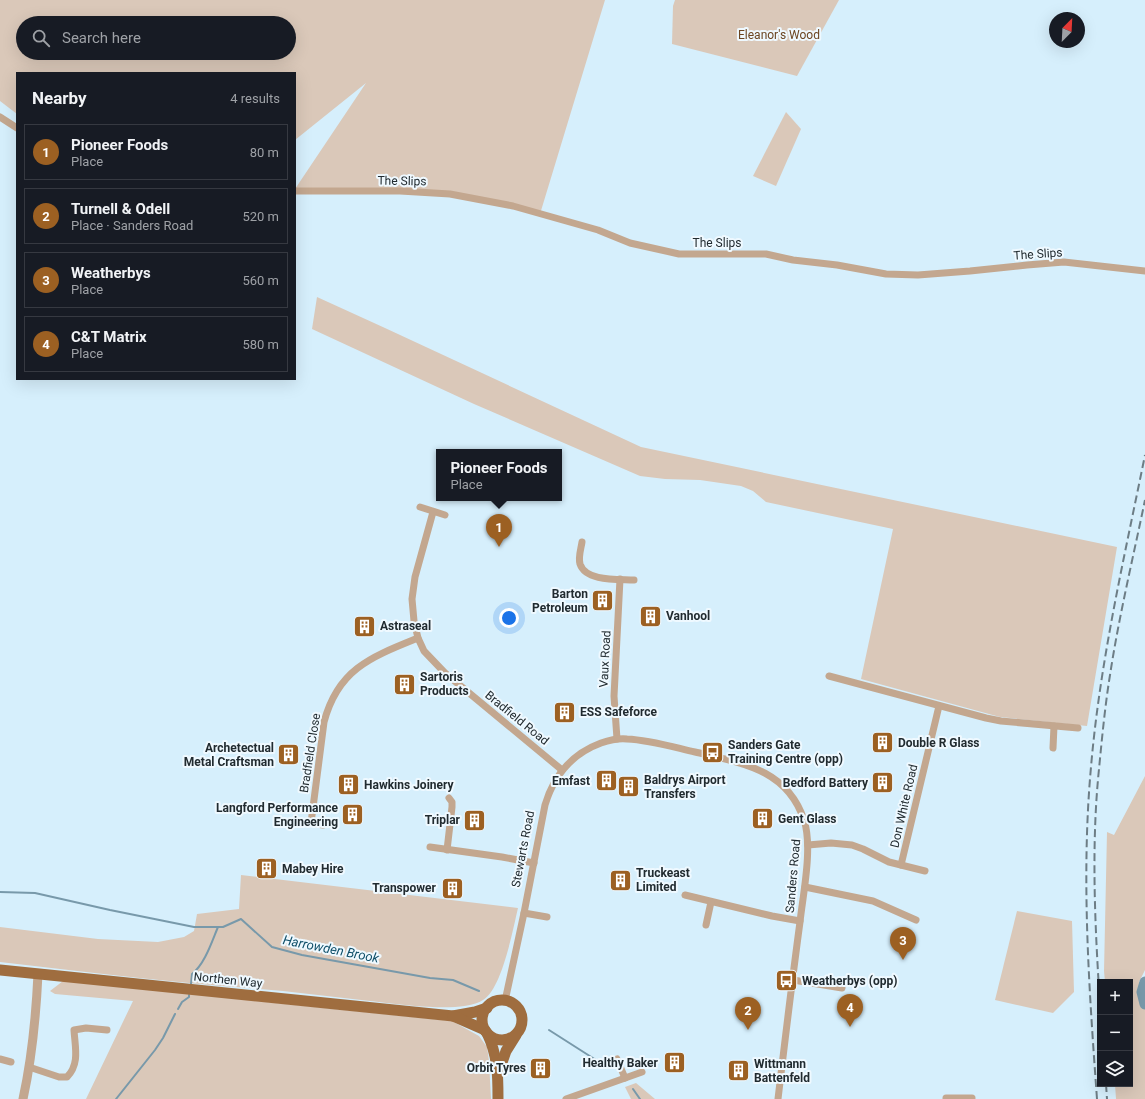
<!DOCTYPE html>
<html lang="en">
<head>
<meta charset="utf-8">
<style>
  :root { --surface:#171b24; --page:#242831; --text:#f1f3f6; --muted:#9ea1a6; --line:#363941; --accent:#9c6022 }
  body { margin:0; font-family:Roboto,sans-serif; background:var(--page); color:var(--text) }
  .controls { position:absolute; right:12px; bottom:12px; display:grid; overflow:hidden; border-radius:0px; box-shadow:0 4px 16px #0002 }
  .controls button { width:36px; height:36px; display:grid; place-items:center; padding:0; border:0; border-bottom:1px solid var(--line); background:var(--surface); color:var(--text); font:20px sans-serif }
  .compass { position:absolute; left:1049px; top:12px; width:36px; height:36px; border-radius:50%; background:var(--surface); box-shadow:0 4px 16px #0002; rotate:24deg }
  .you { position:absolute; left:509px; top:618px; width:14px; height:14px; margin:-10px; border:3px solid #fff; border-radius:50%; background:#1a73e8; box-shadow:0 0 0 6px #1a73e833 }
  .badge { display:grid; place-items:center; width:26px; height:26px; border-radius:50%; background:var(--accent); color:#fff; font-size:13px; font-weight:700 }
  .pin { position:absolute; translate:-50% -33px; filter:drop-shadow(0 1px 2px #0008) }
  .pin::after { content:''; position:absolute; top:21px; width:14px; height:12px; background:inherit; clip-path:polygon(0 0,100% 0,50% 100%) }
  .popup { position:absolute; left:436px; top:449px; width:126px; height:52px; box-sizing:border-box; display:grid; place-content:center; border-radius:0px; background:var(--surface); filter:drop-shadow(0 1px 3px #0005); font-size:13px; white-space:nowrap; color:var(--muted) }
  .popup b { font-size:15px; color:var(--text) }
  .popup::after { content:''; position:absolute; left:50%; top:100%; margin-left:-8px; border:8px solid transparent; border-top-color:var(--surface) }
  .list { margin:0; padding:0; list-style:none }
  h2 { display:flex; justify-content:space-between; align-items:center; height:52px; margin:0; padding:0 16px; font-size:17px }
  h2 small { font-size:13px; font-weight:400; color:var(--muted) }
  .list li { display:grid; grid-template-columns:26px 1fr auto; gap:12px; align-items:center; box-sizing:border-box; height:56px; margin:0 8px 8px; padding:0 8px; border:1px solid var(--line); border-radius:0px }
  .list b { display:block; font-size:15px; white-space:nowrap }
  .list p { margin:0; font-size:13px; white-space:nowrap; color:var(--muted) }
  .list em { font-size:13px; font-style:normal; color:var(--muted) }
  .icon { flex:none; width:22px; height:22px; fill:none; stroke:currentColor; stroke-width:2; stroke-linecap:round; stroke-linejoin:round }
  .map { position:relative; flex:none; width:1145px; height:1099px; overflow:hidden }
  .search { position:absolute; background:var(--surface); box-shadow:0 4px 16px #0002; left:16px; top:16px; width:280px; height:44px; display:flex; align-items:center; gap:10px; box-sizing:border-box; padding:0 14px; border-radius:22px; color:var(--muted); font-size:15px }
  .panel { position:absolute; background:var(--surface); box-shadow:0 4px 16px #0002; left:16px; top:72px; width:280px; height:308px; border-radius:0px }
  .map>svg:first-child { display:block }
  .green { fill:#dac8b9; fill-rule:evenodd }
  .lines { fill:none; stroke-linecap:round; stroke-linejoin:round }
  .stream { stroke:#7899aa; stroke-width:2 }
  .river { stroke:#7899aa; stroke-width:11 }
  .minor { stroke:#c3a78f; stroke-width:7 }
  .tertiary { stroke:#c3a78f; stroke-width:9 }
  .primary { stroke:#9f6d3f; stroke-width:11 }
  .rail { stroke:#6d7d85; stroke-width:2; stroke-dasharray:8 4; stroke-linecap:butt }
  .labels { text-anchor:middle; dominant-baseline:central; stroke-width:4; stroke-linejoin:round; paint-order:stroke }
  .park-label { font-size:12px; fill:#6c4521; stroke:#eff9ff }
  .street-label { font-size:12px; fill:#212b30; stroke:#eff9ff }
  .poi-label { font-size:12px; font-weight:bold; fill:#212b30; stroke:#eff9ff; text-anchor:start }
  .water-label { font-size:13px; font-style:italic; fill:#0f4f69; stroke:#eff9ff }
</style>
</head>
<body>
<div class="map">
<svg width="1145" height="1099" viewBox="0 0 1145 1099">
  <rect width="100%" height="100%" fill="#d6effc"/>
  <g class="green">
    <path d="M 0,0 L 605,0 L 540,214 L 450,194 L 295,189 L 366,83 L 295,140 L 295,73 L 17,73 L 17,114 L 0,101 ZM 23,23 L 289,23 L 289,53 L 23,53 Z"/>
    <polygon points="675,0 839,0 797,76 672,44 673,6"/>
    <polygon points="786,112 801,129 776,186 753,176"/>
    <polygon points="317,297 385,328 641,447 1117,547 1087,726 1000,717 861,679 893,529 766,502 753,491 741,486 700,480 665,479 640,476 474,404 312,329"/>
    <polygon points="1145,776 1145,970 1139,982 1145,984 1145,987 1142,992 1145,1005 1145,1099 1116,1099 1115,1084 1130,1084 1130,982 1105,982 1104,971 1107,832 1114,835"/>
    <path d="M 241,875 L 518,908 C 513,929 502,989 483,1000 C 461,1014 397,1004 370,1001 C 341,998 312,994 283,991 C 252,988 221,986 189,983 C 126,977 63,969 0,962 L 0,927 L 98,939 L 158,942 L 184,937 L 194,931 L 197,914 L 239,909 Z"/>
    <polygon points="1017,911 1072,921 1074,992 1053,1013 995,1000"/>
    <polygon points="63,981 452,1021 479,1036 487,1047 489,1061 491,1099 86,1099 133,1001 55,994 50,991"/>
    <polygon points="636,1083 655,1099 631,1099 625,1087"/>
  </g>
  <g class="lines">
    <g class="stream">
      <polyline points="0,892 35,893 110,910 194,927 223,927 241,919 272,947 302,955 430,978 453,980 479,991"/>
      <path d="M 191,984 L 192,974 C 205,964 212,941 218,927"/>
      <polyline points="178,1009 182,1002 189,997 189,995"/>
      <polyline points="549,1030 596,1060 611,1068"/>
      <polyline points="633,1089 640,1099"/>
      <polyline points="116,1099 155,1050 163,1038 175,1014"/>
    </g>
    <polyline class="river" points="1145,982 1142,992 1145,1004"/>
    <g class="minor">
      <polyline points="0,117 17,128"/>
      <polyline points="295,191 400,191 450,194 513,206 598,230 630,243 679,254 766,254 793,260 837,265 886,274 918,275 970,271 1027,265 1064,262 1145,271"/>
      <polyline points="420,507 445,515"/>
      <polyline points="433,512 415,577 412,599 414,621 418,638 424,651 445,673 562,770"/>
      <path d="M 582,542 C 581,549 578,557 580,564 C 586,582 619,579 634,580"/>
      <polyline points="829,676 986,718 1001,721 1078,728"/>
      <polyline points="617,739 614,696 620,579"/>
      <polyline points="1053,748 1054,726"/>
      <polyline points="297,821 323,825"/>
      <path d="M 311,823 L 324,722 C 338,669 371,657 418,638"/>
      <polyline points="808,845 831,843 852,845 863,849 889,862 925,871"/>
      <polyline points="430,847 502,857 534,863"/>
      <polyline points="447,850 452,807 452,802 449,798"/>
      <polyline points="901,865 939,706"/>
      <polyline points="805,887 873,901 916,920"/>
      <polyline points="685,895 772,916 800,921"/>
      <polyline points="524,913 547,917"/>
      <polyline points="706,925 711,902"/>
      <polyline points="793,980 842,988"/>
      <path d="M 505,1001 L 524,913 L 545,805 C 554,775 571,754 601,743 C 610,740 618,738 627,739 C 650,740 673,747 695,752 C 742,763 787,769 804,820 C 813,847 803,894 800,922 C 792,981 785,1040 778,1099"/>
      <polyline points="0,1059 11,1062"/>
      <polyline points="617,1059 625,1078"/>
      <path d="M 29,1067 L 59,1077 L 67,1077 C 80,1064 75,1047 74,1030 L 86,1028 L 107,1030"/>
      <polyline points="946,1098 972,1098"/>
      <polyline points="566,1099 642,1072"/>
    </g>
    <path class="tertiary" d="M 23,1099 C 32,1058 36,1016 38,974"/>
    <g class="primary">
      <polyline points="0,970 453,1016 475,1012 487,1008"/>
      <circle cx="502" cy="1020" r="20"/>
      <polyline points="453,1016 485,1030"/>
      <path d="M 487,1033 C 498,1056 498,1075 498,1099"/>
      <polyline points="499,1071 506,1051 516,1035"/>
    </g>
    <g class="rail">
      <path d="M 1100,1005 C 1095,927 1091,847 1099,769 C 1102,738 1105,706 1110,675 C 1119,616 1133,558 1145,500"/>
      <polyline points="1106,1084 1107,1099"/>
      <path d="M 1097,1099 C 1089,988 1081,877 1091,767 C 1100,661 1124,559 1145,455"/>
    </g>
  </g>
  <defs>
    <symbol id="building-square" viewBox="-11 -11 22 22"><rect x="-9" y="-9" width="18" height="18" rx="4" fill="#9c6022" stroke="#eff9ff"/><path d="M-4-6H4V6H1V3H-1V6H-4ZM-2.5-4.3h1.7v1.8h-1.7ZM.8-4.3h1.7v1.8H.8ZM-2.5-1h1.7V.8h-1.7ZM.8-1h1.7V.8H.8Z" fill="#fff"/></symbol>
    <symbol id="bus-square" viewBox="-11 -11 22 22"><rect x="-9" y="-9" width="18" height="18" rx="4" fill="#9c6022" stroke="#eff9ff"/><path d="M-5-6H5V4H4V6H2V4H-2V6H-4V4H-5ZM-3.5-4V0h7V-4ZM-3.5 1.2v1.5H-2V1.2ZM2 1.2v1.5H3.5V1.2Z" fill="#fff"/></symbol>
  </defs>
  <g fill-rule="evenodd">
    <use href="#building-square" x="590" y="588" width="25" height="25"/>
    <use href="#building-square" x="638" y="604" width="25" height="25"/>
    <use href="#building-square" x="352" y="614" width="25" height="25"/>
    <use href="#building-square" x="392" y="672" width="25" height="25"/>
    <use href="#building-square" x="552" y="700" width="25" height="25"/>
    <use href="#building-square" x="870" y="730" width="25" height="25"/>
    <use href="#bus-square" x="700" y="740" width="25" height="25"/>
    <use href="#building-square" x="276" y="742" width="25" height="25"/>
    <use href="#building-square" x="594" y="768" width="25" height="25"/>
    <use href="#building-square" x="870" y="770" width="25" height="25"/>
    <use href="#building-square" x="336" y="772" width="25" height="25"/>
    <use href="#building-square" x="616" y="774" width="25" height="25"/>
    <use href="#building-square" x="340" y="802" width="25" height="25"/>
    <use href="#building-square" x="750" y="806" width="25" height="25"/>
    <use href="#building-square" x="462" y="808" width="25" height="25"/>
    <use href="#building-square" x="254" y="856" width="25" height="25"/>
    <use href="#building-square" x="608" y="868" width="25" height="25"/>
    <use href="#building-square" x="440" y="876" width="25" height="25"/>
    <use href="#bus-square" x="774" y="968" width="25" height="25"/>
    <use href="#building-square" x="662" y="1050" width="25" height="25"/>
    <use href="#building-square" x="528" y="1056" width="25" height="25"/>
    <use href="#building-square" x="726" y="1058" width="25" height="25"/>
  </g>
  <g class="labels">
    <g class="park-label">
      <text x="779" y="35">Eleanor's Wood</text>
    </g>
    <g class="street-label">
      <text transform="translate(402 181) rotate(1)">The Slips</text>
      <text x="717" y="243">The Slips</text>
      <text transform="translate(1038 254) rotate(-4)">The Slips</text>
      <text transform="translate(605 659) rotate(-87)">Vaux Road</text>
      <text transform="translate(517 718) rotate(39)">Bradfield Road</text>
      <text transform="translate(310 753) rotate(-81)">Bradfield Close</text>
      <text transform="translate(904 806) rotate(-77)">Don White Road</text>
      <text transform="translate(523 849) rotate(-79)">Stewarts Road</text>
      <text transform="translate(793 876) rotate(-85)">Sanders Road</text>
      <text transform="translate(228 980) rotate(6)">Northen Way</text>
    </g>
    <g class="poi-label">
      <text x="588" y="594" text-anchor="end">Barton<tspan x="588" dy="14">Petroleum</tspan></text>
      <text x="666" y="616">Vanhool</text>
      <text x="380" y="626">Astraseal</text>
      <text x="420" y="677">Sartoris<tspan x="420" dy="14">Products</tspan></text>
      <text x="580" y="712">ESS Safeforce</text>
      <text x="898" y="743">Double R Glass</text>
      <text x="728" y="745">Sanders Gate<tspan x="728" dy="14">Training Centre (opp)</tspan></text>
      <text x="274" y="748" text-anchor="end">Archetectual<tspan x="274" dy="14">Metal Craftsman</tspan></text>
      <text x="644" y="780">Baldrys Airport<tspan x="644" dy="14">Transfers</tspan></text>
      <text x="590" y="781" text-anchor="end">Emfast</text>
      <text x="868" y="783" text-anchor="end">Bedford Battery</text>
      <text x="364" y="785">Hawkins Joinery</text>
      <text x="338" y="808" text-anchor="end">Langford Performance<tspan x="338" dy="14">Engineering</tspan></text>
      <text x="778" y="819">Gent Glass</text>
      <text x="460" y="820" text-anchor="end">Triplar</text>
      <text x="282" y="869">Mabey Hire</text>
      <text x="636" y="873">Truckeast<tspan x="636" dy="14">Limited</tspan></text>
      <text x="436" y="888" text-anchor="end">Transpower</text>
      <text x="802" y="981">Weatherbys (opp)</text>
      <text x="658" y="1063" text-anchor="end">Healthy Baker</text>
      <text x="754" y="1064">Wittmann<tspan x="754" dy="14">Battenfeld</tspan></text>
      <text x="526" y="1068" text-anchor="end">Orbit Tyres</text>
    </g>
    <g class="water-label">
      <text transform="translate(331 949) rotate(11)">Harrowden Brook</text>
    </g>
  </g>
</svg>
<div class="controls">
<button>+</button>
<button>−</button>
<button><svg class="icon" aria-label="layers" viewBox="0 0 24 24"><path d="M12 4l9 5-9 5-9-5zM3 14l9 5 9-5"/></svg></button>
</div>
<svg class="compass" viewBox="-18 -18 36 36"><path d="M0-13l5 13h-10z" fill="#e53935"/><path d="M0 13l5-13h-10z" fill="#9ea1a6"/></svg>
<div class="you"></div>
<div class="pin badge" style="left:499px;top:547px">1</div>
<div class="popup"><b>Pioneer Foods</b>Place</div>
<div class="pin badge" style="left:748px;top:1030px">2</div>
<div class="pin badge" style="left:903px;top:960px">3</div>
<div class="pin badge" style="left:850px;top:1027px">4</div>
<div class="search"><svg class="icon" aria-label="search" viewBox="0 0 24 24"><circle cx="10" cy="10" r="6"/><path d="M15 15l6 6"/></svg>Search here</div>
<section class="panel">
<h2>Nearby<small>4 results</small></h2>
<ul class="list">
<li><span class="badge">1</span><div><b>Pioneer Foods</b><p>Place</p></div><em>80 m</em></li>
<li><span class="badge">2</span><div><b>Turnell &amp; Odell</b><p>Place · Sanders Road</p></div><em>520 m</em></li>
<li><span class="badge">3</span><div><b>Weatherbys</b><p>Place</p></div><em>560 m</em></li>
<li><span class="badge">4</span><div><b>C&amp;T Matrix</b><p>Place</p></div><em>580 m</em></li>
</ul>
</section>
</div>
</body>
</html>
